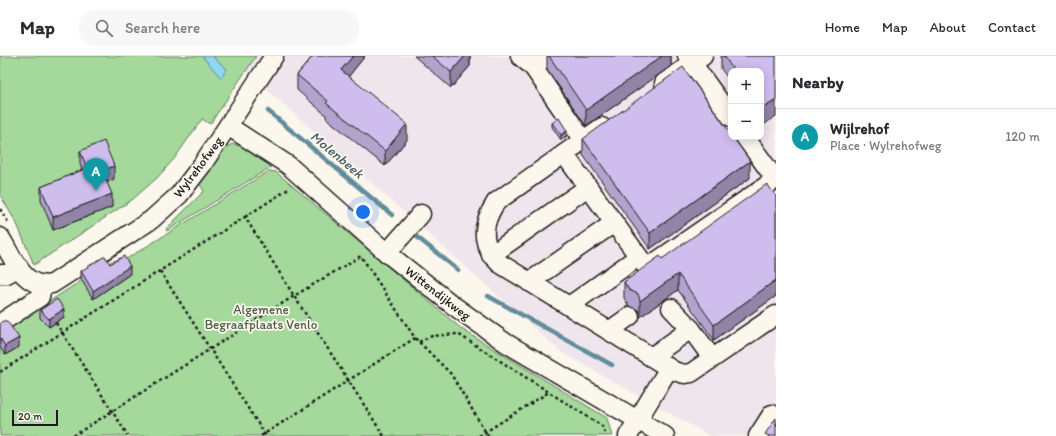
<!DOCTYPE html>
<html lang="en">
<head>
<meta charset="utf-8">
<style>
  :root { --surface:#fff; --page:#f7f7f7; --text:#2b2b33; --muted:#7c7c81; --line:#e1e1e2; --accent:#1c1c1c }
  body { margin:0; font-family:Itim,sans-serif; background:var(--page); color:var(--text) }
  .controls { position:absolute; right:12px; top:12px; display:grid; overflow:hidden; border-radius:8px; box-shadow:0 2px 10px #0003 }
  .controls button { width:36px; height:36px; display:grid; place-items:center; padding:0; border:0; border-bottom:1px solid var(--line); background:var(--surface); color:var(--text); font:20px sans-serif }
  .scale { position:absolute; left:12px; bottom:10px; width:46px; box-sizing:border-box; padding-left:4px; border:2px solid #1c1c1c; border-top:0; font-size:11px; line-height:14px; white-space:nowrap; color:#1c1c1c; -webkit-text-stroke:3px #fbf7ec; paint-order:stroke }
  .you { position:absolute; left:363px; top:156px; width:14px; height:14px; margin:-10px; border:3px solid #fff; border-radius:50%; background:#1a73e8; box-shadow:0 0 0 6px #1a73e833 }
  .badge { display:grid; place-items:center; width:26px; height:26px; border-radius:50%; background:var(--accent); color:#fff; font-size:13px; font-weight:700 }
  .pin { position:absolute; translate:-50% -33px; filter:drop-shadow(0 1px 2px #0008) }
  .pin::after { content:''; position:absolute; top:21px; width:14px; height:12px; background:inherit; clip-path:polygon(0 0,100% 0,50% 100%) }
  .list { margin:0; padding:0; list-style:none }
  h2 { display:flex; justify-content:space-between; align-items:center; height:52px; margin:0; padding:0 16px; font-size:17px }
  h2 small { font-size:13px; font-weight:400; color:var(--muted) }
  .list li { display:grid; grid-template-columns:26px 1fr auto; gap:12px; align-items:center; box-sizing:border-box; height:56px; padding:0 16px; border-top:1px solid var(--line) }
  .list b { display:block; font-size:15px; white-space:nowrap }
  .list p { margin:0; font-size:13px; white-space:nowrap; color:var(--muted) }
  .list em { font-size:13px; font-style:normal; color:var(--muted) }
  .icon { flex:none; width:22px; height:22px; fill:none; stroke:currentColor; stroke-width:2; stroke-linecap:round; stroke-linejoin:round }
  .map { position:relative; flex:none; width:776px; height:380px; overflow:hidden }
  header { display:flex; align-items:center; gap:24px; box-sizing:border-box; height:56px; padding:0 20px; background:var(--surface); border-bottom:1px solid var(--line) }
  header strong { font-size:19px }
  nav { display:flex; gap:22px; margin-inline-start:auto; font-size:14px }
  .search { width:280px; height:36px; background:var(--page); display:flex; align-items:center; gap:10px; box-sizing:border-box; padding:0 14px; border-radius:16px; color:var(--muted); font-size:15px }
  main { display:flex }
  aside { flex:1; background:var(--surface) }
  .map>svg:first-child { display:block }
  .built { fill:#eee6ec; fill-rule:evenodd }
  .green { fill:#a4d99b; stroke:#607a5c }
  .water { fill:#90d6f1; stroke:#628c9c }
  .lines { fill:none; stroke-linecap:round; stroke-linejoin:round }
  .stream { stroke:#628c9c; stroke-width:4.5 }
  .minor-casing { stroke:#1c1c1c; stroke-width:21 }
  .path { stroke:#1c1c1c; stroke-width:2.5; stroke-dasharray:3 3; stroke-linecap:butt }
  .minor { stroke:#fbf7ec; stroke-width:18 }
  .wall { fill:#b2a3cc; stroke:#1c1c1c }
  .shaded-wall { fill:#9184a6; stroke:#1c1c1c }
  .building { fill:#cfbded; stroke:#1c1c1c }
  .labels { text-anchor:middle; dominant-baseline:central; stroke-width:3.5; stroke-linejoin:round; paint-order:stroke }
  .street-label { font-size:13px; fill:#1c1c1c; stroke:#fbf7ec }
  .park-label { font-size:13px; fill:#4c5e48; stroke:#fbf7ec }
  .water-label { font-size:14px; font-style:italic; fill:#455d67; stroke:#fbf7ec }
</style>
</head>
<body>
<header>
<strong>Map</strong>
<div class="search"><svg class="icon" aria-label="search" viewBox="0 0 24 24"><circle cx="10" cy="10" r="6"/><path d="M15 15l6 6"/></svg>Search here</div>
<nav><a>Home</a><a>Map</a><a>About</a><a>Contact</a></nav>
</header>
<main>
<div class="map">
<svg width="776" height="380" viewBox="0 0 776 380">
  <rect width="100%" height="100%" fill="#fbf7ec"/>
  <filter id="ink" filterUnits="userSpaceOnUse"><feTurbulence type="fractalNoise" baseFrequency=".025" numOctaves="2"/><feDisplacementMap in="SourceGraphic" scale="8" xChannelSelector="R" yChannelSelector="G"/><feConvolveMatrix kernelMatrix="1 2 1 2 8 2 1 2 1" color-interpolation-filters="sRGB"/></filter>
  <g filter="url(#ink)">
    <path class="built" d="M 229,0 L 776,0 L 776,380 L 710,380 L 561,296 ZM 731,15 L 761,15 L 761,81 L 731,81 Z"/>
    <g class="green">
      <polygon points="0,0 202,0 221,21 227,13 212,0 256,0 210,68 202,63 174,103 157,122 133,143 34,209 17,168 0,139"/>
      <polygon points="232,88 241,90 271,111 167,175 166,173 204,135 199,127 222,94"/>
      <polygon points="269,115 276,116 463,274 607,362 612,380 0,380 0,277 112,205 123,205"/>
    </g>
    <polygon class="water" points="202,0 212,0 227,13 221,22"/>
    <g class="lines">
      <g class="stream">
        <polyline points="268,55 392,159"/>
        <polyline points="417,181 458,214"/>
        <polyline points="488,240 612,309"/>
      </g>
      <defs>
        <g id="minor">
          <polyline points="520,0 533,11"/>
          <polyline points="548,0 533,11 583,84"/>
          <polyline points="687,0 731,61"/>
          <polyline points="664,27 703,0"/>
          <polyline points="228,70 288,109 387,197 454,250 506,287 665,380"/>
          <path d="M 602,71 L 496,146 C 482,168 479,187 499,207 L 674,315 L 684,318 L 691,317 L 776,259"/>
          <polyline points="745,81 776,124"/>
          <polyline points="564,98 647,212 776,123"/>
          <path d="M 0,181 C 13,201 23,234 52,228 L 151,164 L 179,139 L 202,109 L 274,0"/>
          <polyline points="387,197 421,158"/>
          <polyline points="491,199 588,131"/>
          <polyline points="0,218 7,218 19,211"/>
          <polyline points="529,226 614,167"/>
          <polyline points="569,250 638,201"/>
          <polyline points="671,252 691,273 712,302"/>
          <polyline points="5,264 40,241 42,229"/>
          <polyline points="609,275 630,260"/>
          <polyline points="651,301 691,273"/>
          <polyline points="628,380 669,312"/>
          <polyline points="758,380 772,358"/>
        </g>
      </defs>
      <use href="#minor" class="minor-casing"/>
      <g class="path">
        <polyline points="0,153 8,166"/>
        <polyline points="245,161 290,132"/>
        <polyline points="160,215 266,380"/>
        <polyline points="56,267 128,380"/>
        <polyline points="419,286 432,280 458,278 602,370 606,380"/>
        <polyline points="0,316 245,161 294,240 384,380"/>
        <polyline points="73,380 294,240 361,200 415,282 451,318 488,380"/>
        <polyline points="261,380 415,282"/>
        <polyline points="479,380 549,336"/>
      </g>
      <use href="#minor" class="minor"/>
    </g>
    <g class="wall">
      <polygon points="313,0 365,0 348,21 407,84 385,110 326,62 326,59 297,34 297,19"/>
      <polygon points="414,0 470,0 470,10 451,32"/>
      <polygon points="547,0 671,0 671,10 586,70 547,13"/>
      <polygon points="721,0 776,0 762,70 761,68 761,15 731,15 731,26 721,13"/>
      <polygon points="552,67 567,80 561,84 552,71"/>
      <polygon points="583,83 750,122 650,193 583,99"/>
      <polygon points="80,95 114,123 107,126 112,151 53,174 41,144 41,131 82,114 80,108"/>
      <polygon points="776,140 776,240 714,284 678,234 640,261 638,254 629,250 624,242 624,226 662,203"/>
      <polygon points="110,208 130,218 93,243 81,223 81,215"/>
      <polygon points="40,254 64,261 49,271 40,262"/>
      <polygon points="0,267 19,291 5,299 0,291"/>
    </g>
    <g class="shaded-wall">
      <polygon points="353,0 365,0 341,30 341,14"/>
      <polygon points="465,0 470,0 470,10 451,32 451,16"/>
      <polygon points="662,0 671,0 671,10 586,70 586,54"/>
      <polygon points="776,44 776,60 762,70 762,53"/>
      <polygon points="407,68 407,84 385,110 385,95"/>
      <polygon points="567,75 567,80 561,84 561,79"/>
      <polygon points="750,105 750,122 650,193 650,177"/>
      <polygon points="114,110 114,123 102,128 102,115"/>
      <polygon points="112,138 112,151 53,174 53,161"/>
      <polygon points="130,210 130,218 93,243 93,235"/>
      <polygon points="678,218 678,234 640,261 640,245"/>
      <polygon points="776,224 776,240 714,284 714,269"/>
      <polygon points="64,253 64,261 49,271 49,263"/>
      <polygon points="19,282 19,291 5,299 5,290"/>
    </g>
    <g class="building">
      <polygon points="313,0 353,0 341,14 407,68 385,95 326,47 328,45 297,19"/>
      <polygon points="432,0 465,0 451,16"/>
      <polygon points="549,0 662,0 586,54"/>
      <polygon points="724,0 776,0 776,44 762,53 761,52 761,15 734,15"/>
      <polygon points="683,11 731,78 731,81 733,81 750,105 650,177 583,83"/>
      <polygon points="559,62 567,75 561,79 552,67"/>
      <polygon points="104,85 114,110 102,115 112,138 53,161 41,131 87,112 80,95"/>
      <polygon points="767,128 776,140 776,224 714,269 678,218 640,245 638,238 629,234 624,226 660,200 662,203"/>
      <polygon points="105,200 110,208 124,200 130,210 93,235 81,215"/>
      <polygon points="57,243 64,253 49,263 40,254"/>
      <polygon points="3,265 7,265 19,282 5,290 0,282 0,267"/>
      <polygon points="776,362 776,380 769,380 765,378"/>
    </g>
  </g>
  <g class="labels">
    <g class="street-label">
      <text transform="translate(198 111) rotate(-53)">Wylrehofweg</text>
      <text transform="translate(438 237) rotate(38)">Wittendijkweg</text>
    </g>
    <g class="park-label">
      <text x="261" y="253">Algemene<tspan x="261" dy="15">Begraafplaats Venlo</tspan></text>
    </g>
    <g class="water-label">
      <text transform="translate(337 99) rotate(40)">Molenbeek</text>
    </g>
  </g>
</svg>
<div class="controls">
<button>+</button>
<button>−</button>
</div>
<div class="scale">20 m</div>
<div class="you"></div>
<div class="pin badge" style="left:96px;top:135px;background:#0f9aa8">A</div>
</div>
<aside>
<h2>Nearby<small></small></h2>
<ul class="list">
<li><span class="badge" style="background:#0f9aa8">A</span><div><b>Wijlrehof</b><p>Place · Wylrehofweg</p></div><em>120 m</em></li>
</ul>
</aside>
</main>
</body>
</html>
